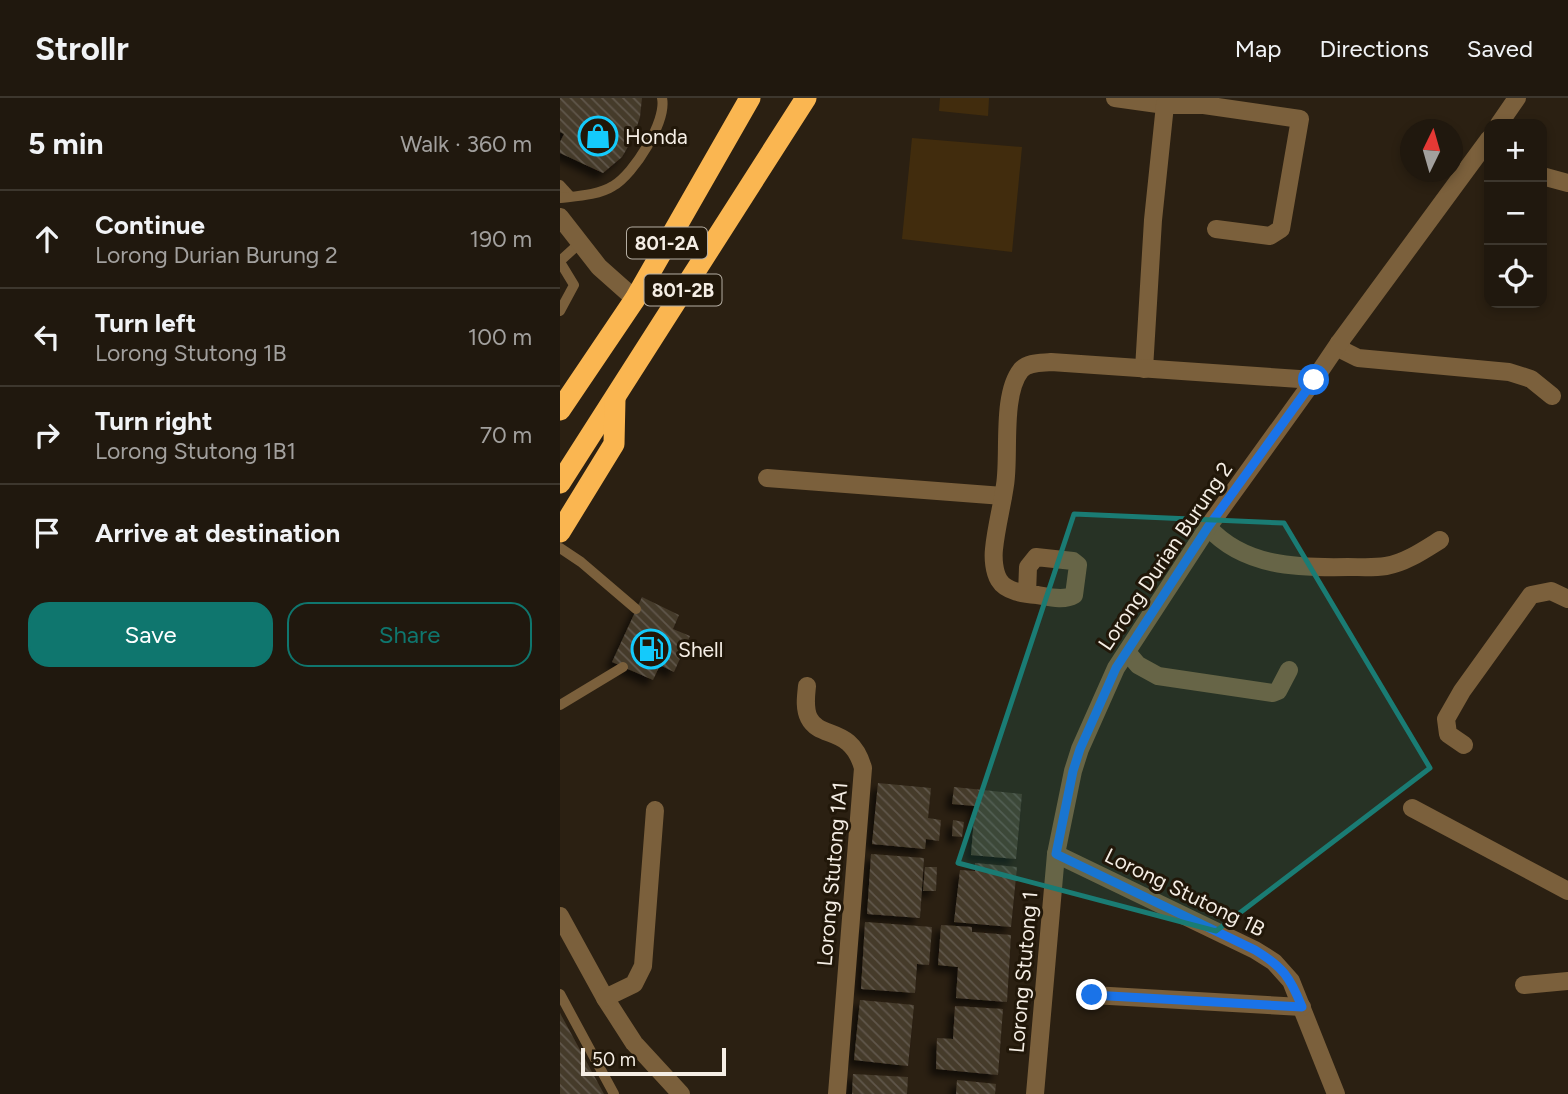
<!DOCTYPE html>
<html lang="en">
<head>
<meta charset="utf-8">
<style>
  :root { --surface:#20180e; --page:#282117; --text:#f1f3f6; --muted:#a2a09e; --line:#3d372e; --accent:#0f766e }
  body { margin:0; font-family:Figtree,sans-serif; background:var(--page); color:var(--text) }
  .controls { position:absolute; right:21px; top:21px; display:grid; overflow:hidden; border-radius:14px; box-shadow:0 4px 10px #0003 }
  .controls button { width:63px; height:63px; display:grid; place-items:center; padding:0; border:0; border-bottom:2px solid var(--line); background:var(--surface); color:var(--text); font:35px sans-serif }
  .compass { position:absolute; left:840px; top:21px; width:63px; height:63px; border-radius:50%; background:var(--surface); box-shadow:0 4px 10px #0003; rotate:5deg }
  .scale { position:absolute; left:21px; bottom:18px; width:145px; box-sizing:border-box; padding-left:7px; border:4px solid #f5eee5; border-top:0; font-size:19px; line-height:24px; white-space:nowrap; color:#f5eee5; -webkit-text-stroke:5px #211709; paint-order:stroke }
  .stop { position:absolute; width:21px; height:21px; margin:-16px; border:5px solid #1a73e8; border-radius:50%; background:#fff }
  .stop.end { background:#1a73e8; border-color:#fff; box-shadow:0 2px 7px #0008 }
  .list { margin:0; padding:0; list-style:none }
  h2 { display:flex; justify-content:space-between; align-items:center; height:91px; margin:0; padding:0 28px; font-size:30px }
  h2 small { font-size:23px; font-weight:400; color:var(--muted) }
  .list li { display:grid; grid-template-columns:46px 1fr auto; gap:21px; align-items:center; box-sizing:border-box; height:98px; padding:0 28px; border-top:2px solid var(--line) }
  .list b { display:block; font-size:26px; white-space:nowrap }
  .list p { margin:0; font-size:23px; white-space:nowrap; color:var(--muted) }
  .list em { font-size:23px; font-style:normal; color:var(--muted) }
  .actions { display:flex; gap:14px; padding:21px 28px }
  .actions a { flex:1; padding:16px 0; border:2px solid var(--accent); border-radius:21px; text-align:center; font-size:24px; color:var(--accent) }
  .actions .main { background:var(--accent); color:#fff }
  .icon { flex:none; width:38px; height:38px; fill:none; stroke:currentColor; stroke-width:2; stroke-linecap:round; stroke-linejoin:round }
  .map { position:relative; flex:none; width:1008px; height:996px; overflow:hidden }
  header { display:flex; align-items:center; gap:42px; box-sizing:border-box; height:98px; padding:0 35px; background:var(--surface); border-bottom:2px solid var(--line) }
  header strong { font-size:33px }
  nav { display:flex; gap:38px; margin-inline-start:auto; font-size:24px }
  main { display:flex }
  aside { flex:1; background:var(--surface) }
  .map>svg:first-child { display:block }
  .pitch { fill:#412c0d }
  .building { fill:url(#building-back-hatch); filter:url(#shadow) }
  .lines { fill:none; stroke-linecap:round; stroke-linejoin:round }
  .lane { stroke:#7b603c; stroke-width:10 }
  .street { stroke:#7b603c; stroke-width:18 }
  .highway { stroke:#fab651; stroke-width:21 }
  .route { stroke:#1a73e8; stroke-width:9 }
  .marked { fill:#1a7c74; fill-opacity:0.2; stroke:#1a7c74; stroke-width:5; stroke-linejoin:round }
  .labels { text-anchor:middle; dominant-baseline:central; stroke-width:6; stroke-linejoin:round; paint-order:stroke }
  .shield { fill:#211709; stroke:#b5aea3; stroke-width:2 }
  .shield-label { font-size:19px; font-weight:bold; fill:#f5eee5 }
  .poi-label { font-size:21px; fill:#f5eee5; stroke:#211709; text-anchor:start }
  .street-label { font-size:21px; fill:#f5eee5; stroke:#211709 }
</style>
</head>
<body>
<header>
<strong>Strollr</strong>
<nav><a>Map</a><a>Directions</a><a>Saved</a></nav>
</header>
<main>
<aside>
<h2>5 min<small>Walk · 360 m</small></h2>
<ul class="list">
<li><svg class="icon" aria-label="ahead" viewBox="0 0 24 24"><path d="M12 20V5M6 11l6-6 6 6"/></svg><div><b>Continue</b><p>Lorong Durian Burung 2</p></div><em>190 m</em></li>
<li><svg class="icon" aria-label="left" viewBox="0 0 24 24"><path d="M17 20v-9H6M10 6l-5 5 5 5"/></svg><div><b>Turn left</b><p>Lorong Stutong 1B</p></div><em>100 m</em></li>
<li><svg class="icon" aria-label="right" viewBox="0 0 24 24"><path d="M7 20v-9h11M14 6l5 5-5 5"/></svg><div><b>Turn right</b><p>Lorong Stutong 1B1</p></div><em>70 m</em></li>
<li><svg class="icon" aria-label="arrive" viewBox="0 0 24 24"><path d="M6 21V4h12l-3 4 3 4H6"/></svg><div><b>Arrive at destination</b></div></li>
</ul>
<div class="actions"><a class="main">Save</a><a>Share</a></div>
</aside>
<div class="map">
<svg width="1008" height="996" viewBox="0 0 1008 996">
  <defs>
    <pattern id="building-back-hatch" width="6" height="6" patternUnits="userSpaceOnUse" patternTransform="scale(1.75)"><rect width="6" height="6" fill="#453a2b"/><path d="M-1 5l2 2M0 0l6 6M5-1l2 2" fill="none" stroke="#60574a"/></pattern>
    <filter id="shadow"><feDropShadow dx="-6" dy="6" stdDeviation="3.5" flood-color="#0009"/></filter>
  </defs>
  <rect width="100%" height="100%" fill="#2b2012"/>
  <g class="pitch">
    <polygon points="380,0 429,0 428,18 379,13"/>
    <polygon points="352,40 462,49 452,154 342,141"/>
  </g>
  <g class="building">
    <polygon points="0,0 82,0 80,19 73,40 62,59 43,75 0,55 0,44 4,36 0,34"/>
    <polygon points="82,499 119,517 113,531 130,538 114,574 100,567 93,582 52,564"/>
    <polygon points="318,685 371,690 368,720 381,722 379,743 366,741 365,751 312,746"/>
    <polygon points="394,689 462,696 456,761 411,757 415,708 392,706"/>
    <polygon points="393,722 404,724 402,739 392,738"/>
    <polygon points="311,756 364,760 360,820 307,816"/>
    <polygon points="415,765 457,769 451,829 394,824 400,772 415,773"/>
    <polygon points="365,769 377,769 376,793 363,793"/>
    <polygon points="305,824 372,829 369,867 357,866 355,895 301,891"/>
    <polygon points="381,827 412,829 412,834 451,837 447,904 396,900 398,869 378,867"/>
    <polygon points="300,902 354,907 348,968 294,962"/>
    <polygon points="395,908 443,911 438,977 376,971 377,940 393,941"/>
    <polygon points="0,915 44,996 0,996"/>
    <polygon points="293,976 348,979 347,996 292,996"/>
    <polygon points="397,982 436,986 435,996 396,996"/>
  </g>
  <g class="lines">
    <g class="lane">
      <polyline points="0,87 10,98"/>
      <path d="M 0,100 C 17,98 39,97 53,88 C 74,76 107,23 102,0"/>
      <polyline points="0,163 21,144"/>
      <polyline points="0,164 14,187 0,213"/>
      <polyline points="0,450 21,464 76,511"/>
      <polyline points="0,607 63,569"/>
      <polyline points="0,896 54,996"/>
    </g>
    <g class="street">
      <polyline points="555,0 605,7"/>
      <polyline points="939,26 957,0"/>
      <polyline points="982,78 1008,85"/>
      <polyline points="0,119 39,169 75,201"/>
      <polyline points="779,245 784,253 798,260 949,274 971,281 992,298"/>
      <polyline points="584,271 593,122 605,7 644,7 740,21 721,131 710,138 656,131"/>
      <polyline points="207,380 443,398"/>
      <path d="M 648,429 C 684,469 738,470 788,469 C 801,469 814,470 826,468 C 845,465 864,452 880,442"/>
      <path d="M 467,496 L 468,469 L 476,459 L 513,463 L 518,467 L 514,497 C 504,503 489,499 477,497 C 465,496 446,494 439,482 C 434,474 433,460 434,451 C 436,430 442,408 445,387 C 450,357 441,297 461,272 C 468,264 481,265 491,264 L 754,282"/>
      <polyline points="567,554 578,567 598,578 713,595 718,593 729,572"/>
      <path d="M 247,588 C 246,598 244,610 249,620 C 260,642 291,627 303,670 L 277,996"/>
      <polyline points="904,647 888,636 886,621 902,593 971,497 991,493 1008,501"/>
      <polyline points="852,710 1008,793"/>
      <polyline points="496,756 695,852 714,864 731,883 776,996"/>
      <polyline points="0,818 45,900 74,945 121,996"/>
      <polyline points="964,887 1008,883"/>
      <polyline points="532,897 742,909"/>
      <polyline points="45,900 74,886 83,868 95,712"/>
      <polyline points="475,996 496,756 513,673 520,651 556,570 648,429 754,282 779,245 929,41"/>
    </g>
    <g class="highway">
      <polyline points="0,312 75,201 190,0"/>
      <polyline points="0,385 246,0"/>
      <polyline points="0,434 54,346 55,301"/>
    </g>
  </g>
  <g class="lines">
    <path class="route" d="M 532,897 L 742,909 C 730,879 723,869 695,852 L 496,756 L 513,673 L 520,651 L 556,570 L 648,429 L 754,282"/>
  </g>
  <path class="marked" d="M 514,416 L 724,425 L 870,670 L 656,833 L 398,765 Z"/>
  <defs>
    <symbol id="shop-ring" viewBox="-11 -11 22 22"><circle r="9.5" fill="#211709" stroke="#14cafb" stroke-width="1.5"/><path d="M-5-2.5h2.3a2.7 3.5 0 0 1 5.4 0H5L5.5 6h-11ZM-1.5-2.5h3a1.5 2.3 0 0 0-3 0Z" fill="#14cafb"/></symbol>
    <symbol id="fuel-ring" viewBox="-11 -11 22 22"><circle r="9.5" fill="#211709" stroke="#14cafb" stroke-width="1.5"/><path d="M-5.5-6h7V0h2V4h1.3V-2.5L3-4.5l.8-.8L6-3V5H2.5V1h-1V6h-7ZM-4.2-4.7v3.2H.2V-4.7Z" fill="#14cafb"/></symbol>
  </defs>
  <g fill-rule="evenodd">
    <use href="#shop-ring" x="16" y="16" width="44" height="44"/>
    <use href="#fuel-ring" x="69" y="529" width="44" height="44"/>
  </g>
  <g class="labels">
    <g class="shield">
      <rect x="67" y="129.5" width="80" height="31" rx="5"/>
      <rect x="84.5" y="176.5" width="77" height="31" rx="5"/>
    </g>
    <g class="shield-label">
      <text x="107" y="145">801-2A</text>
      <text x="123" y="192">801-2B</text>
    </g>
    <g class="poi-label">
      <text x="65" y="38">Honda</text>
      <text x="118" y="551">Shell</text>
    </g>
    <g class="street-label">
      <text transform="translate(605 458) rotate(-56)">Lorong Durian Burung 2</text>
      <text transform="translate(272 776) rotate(-85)">Lorong Stutong 1A1</text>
      <text transform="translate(625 794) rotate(26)">Lorong Stutong 1B</text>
      <text transform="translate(463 874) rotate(-85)">Lorong Stutong 1</text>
    </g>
  </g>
</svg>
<div class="controls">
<button>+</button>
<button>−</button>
<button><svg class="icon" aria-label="locate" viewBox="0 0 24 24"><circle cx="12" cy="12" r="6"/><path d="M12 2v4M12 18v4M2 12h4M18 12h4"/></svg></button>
</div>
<svg class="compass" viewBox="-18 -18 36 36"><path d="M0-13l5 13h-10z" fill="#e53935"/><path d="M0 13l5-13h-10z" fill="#a2a09e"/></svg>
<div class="scale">50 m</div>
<div class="stop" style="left:754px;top:282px"></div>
<div class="stop end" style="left:532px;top:897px"></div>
</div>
</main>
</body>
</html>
